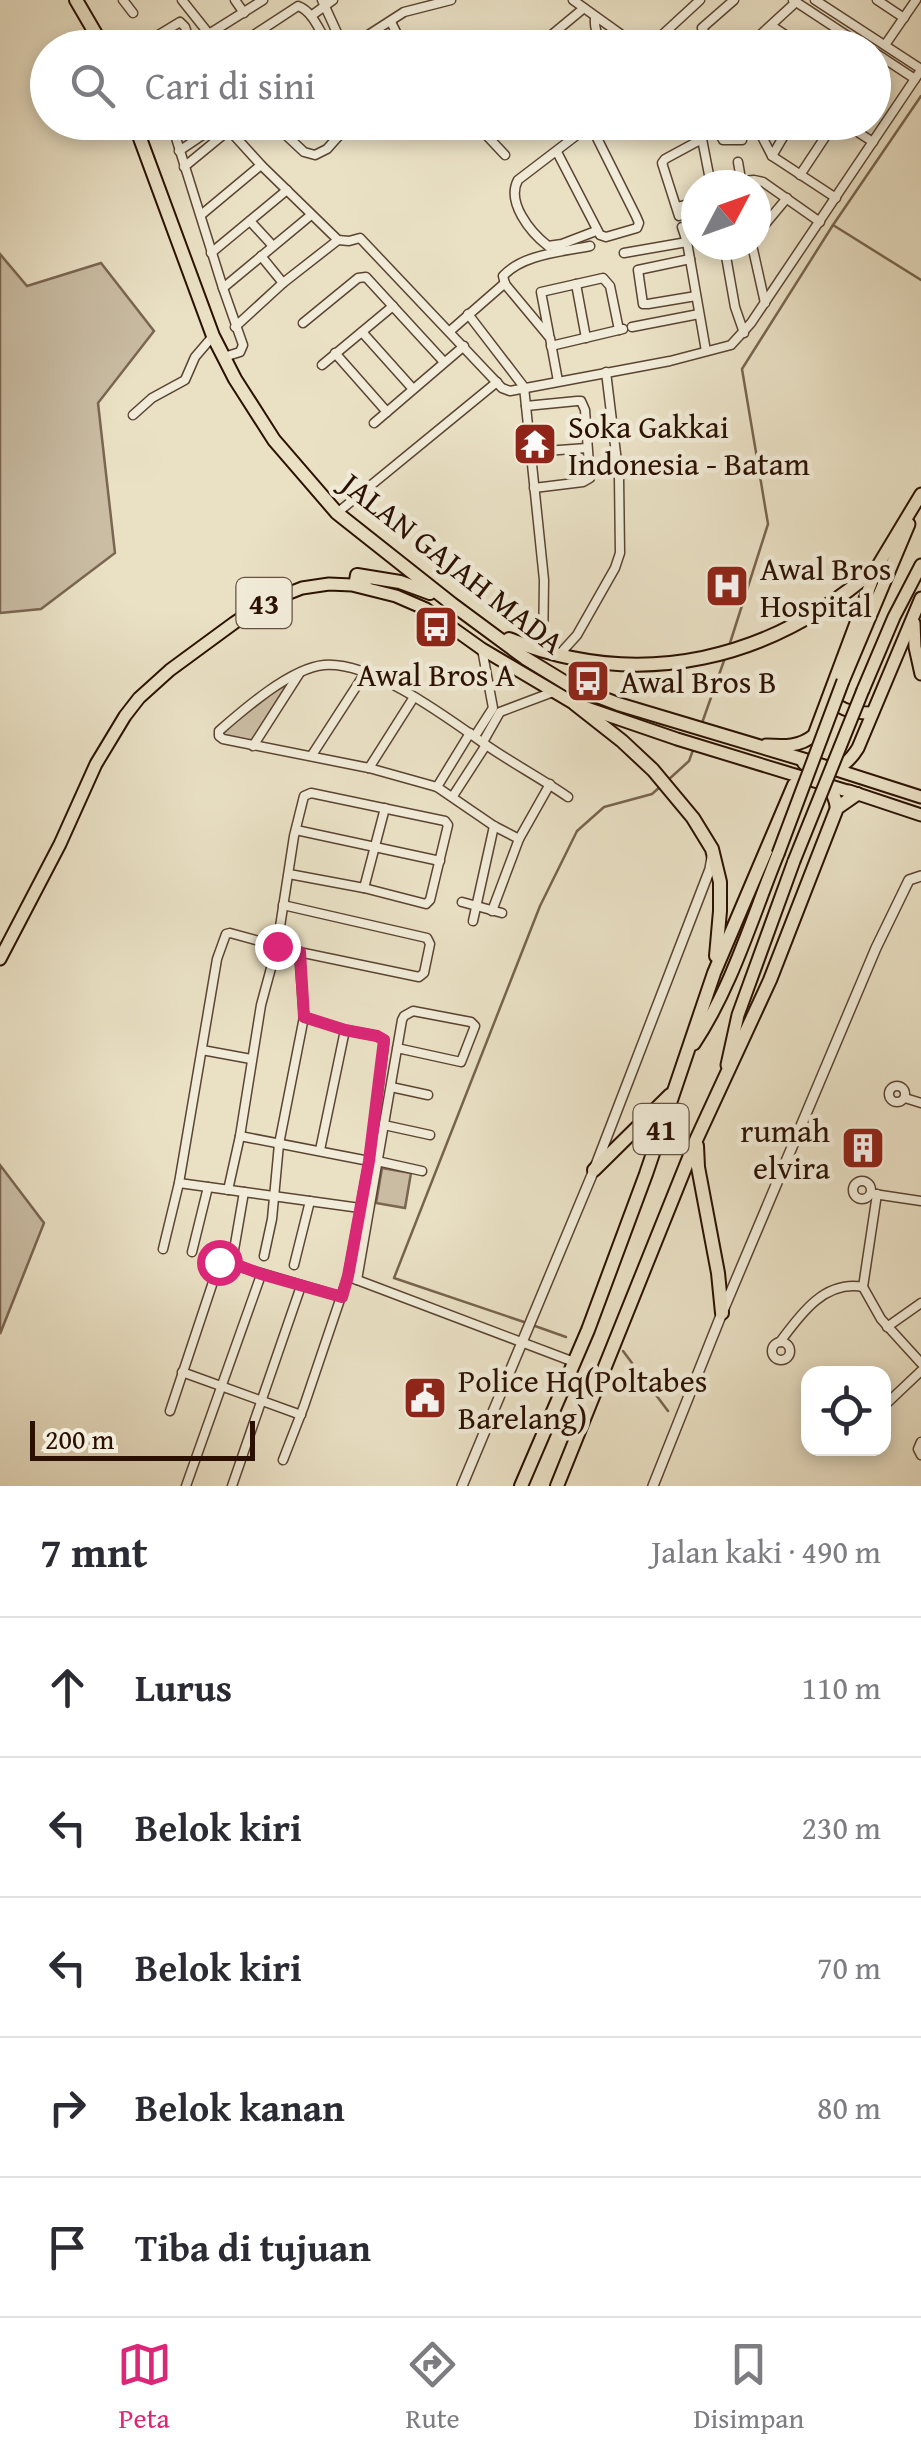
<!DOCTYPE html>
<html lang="id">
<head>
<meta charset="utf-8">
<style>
  :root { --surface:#fff; --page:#f2f2f3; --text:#2b2b33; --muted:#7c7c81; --line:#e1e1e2; --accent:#db2777 }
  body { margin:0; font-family:"Gentium Book Plus",serif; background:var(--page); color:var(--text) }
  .controls { position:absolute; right:30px; bottom:30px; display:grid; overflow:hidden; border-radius:20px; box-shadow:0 5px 15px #0003 }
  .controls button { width:90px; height:90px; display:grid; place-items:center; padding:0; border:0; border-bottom:2px solid var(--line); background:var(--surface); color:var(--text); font:50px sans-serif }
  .compass { position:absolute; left:681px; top:170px; width:90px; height:90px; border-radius:50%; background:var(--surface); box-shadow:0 5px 15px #0003; rotate:49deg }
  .scale { position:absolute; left:30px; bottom:25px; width:225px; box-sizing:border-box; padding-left:10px; border:5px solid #2b1001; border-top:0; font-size:28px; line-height:35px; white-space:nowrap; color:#2b1001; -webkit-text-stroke:8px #f1ecd9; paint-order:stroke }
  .stop { position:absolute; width:30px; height:30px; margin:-22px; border:8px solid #db2777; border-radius:50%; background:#fff }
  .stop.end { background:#db2777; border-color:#fff; box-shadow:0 2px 10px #0008 }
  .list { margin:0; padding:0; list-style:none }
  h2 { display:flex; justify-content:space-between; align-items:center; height:130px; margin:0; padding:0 40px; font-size:42px }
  h2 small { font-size:32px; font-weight:400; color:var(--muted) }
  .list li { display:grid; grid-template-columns:65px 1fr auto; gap:30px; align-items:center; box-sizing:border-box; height:140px; padding:0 40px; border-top:2px solid var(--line) }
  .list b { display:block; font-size:38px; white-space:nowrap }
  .list em { font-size:32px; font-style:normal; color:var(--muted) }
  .icon { flex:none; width:55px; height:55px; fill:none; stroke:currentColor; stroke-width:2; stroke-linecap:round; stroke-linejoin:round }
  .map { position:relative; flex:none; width:921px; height:1486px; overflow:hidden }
  .search { position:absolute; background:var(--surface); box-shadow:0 5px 15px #0003; left:30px; right:30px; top:30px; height:110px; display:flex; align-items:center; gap:25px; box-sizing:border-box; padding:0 35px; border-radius:55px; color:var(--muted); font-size:38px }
  .sheet { height:830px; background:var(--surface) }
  nav { display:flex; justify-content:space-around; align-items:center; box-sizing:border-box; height:140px; border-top:2px solid var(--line); background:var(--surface); font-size:28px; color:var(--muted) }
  nav a { display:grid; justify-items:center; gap:5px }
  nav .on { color:var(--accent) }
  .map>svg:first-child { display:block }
  .green { fill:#cabda4; stroke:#7a6652; stroke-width:2.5 }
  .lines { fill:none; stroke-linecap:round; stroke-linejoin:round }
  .stream { stroke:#77634e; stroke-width:2.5 }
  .minor-casing { stroke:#5b4432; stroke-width:11 }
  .tertiary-casing { stroke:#5b4432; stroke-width:12 }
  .primary-casing { stroke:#2b1001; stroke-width:15 }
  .trunk-casing { stroke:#2b1001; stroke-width:16 }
  .minor { stroke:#f1ecd9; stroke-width:8 }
  .tertiary { stroke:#f1ecd9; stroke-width:9 }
  .primary { stroke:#eae1c5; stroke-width:11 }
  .trunk { stroke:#eae1c5; stroke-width:12 }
  .primary-bridge-casing { stroke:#2b1001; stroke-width:15; stroke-linecap:butt }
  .primary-bridge { stroke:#eae1c5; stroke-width:11 }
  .route { stroke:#db2777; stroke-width:12 }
  .labels { text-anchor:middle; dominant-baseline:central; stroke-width:9; stroke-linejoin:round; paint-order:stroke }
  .shield { fill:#f1ecd9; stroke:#665242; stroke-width:2.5 }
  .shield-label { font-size:30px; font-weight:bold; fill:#2b1001 }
  .poi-label { font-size:32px; fill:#2b1001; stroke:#f1ecd9; text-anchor:start }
  .street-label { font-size:32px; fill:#2b1001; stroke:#f1ecd9 }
</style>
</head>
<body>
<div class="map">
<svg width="921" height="1486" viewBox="0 0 921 1486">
  <rect width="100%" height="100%" fill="#eae1c5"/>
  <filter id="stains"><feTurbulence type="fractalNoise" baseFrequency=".002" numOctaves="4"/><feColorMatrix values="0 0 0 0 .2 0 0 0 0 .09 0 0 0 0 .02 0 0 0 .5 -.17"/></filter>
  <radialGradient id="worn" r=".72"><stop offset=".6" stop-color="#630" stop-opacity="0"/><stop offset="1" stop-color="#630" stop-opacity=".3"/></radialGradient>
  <g class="green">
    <polygon points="0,254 27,286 101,263 154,331 98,403 115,553 41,609 0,613"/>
    <polygon points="287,685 252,741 221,735 223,731 279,688"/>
    <polygon points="0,1165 44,1223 0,1334"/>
    <polygon points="382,1168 411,1173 405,1208 376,1203"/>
  </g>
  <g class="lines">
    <g class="stream">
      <polyline points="833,225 921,280"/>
      <polyline points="730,643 768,524 742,369 833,225 921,96"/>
      <polyline points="702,723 726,655"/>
      <polyline points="667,781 689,761 693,750"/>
      <polyline points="527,1323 394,1278 540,906 577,831 604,807 652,794 661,786"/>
      <polyline points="535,1326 566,1337"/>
      <polyline points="623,1351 668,1411"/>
    </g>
    <defs>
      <g id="minor">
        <polyline points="123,0 133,13"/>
        <polyline points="182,0 209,34 263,0"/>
        <polyline points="235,0 244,13"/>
        <polyline points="322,0 344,48"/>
        <polyline points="573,0 640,48"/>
        <polyline points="793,0 866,48"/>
        <polyline points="815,0 921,69"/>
        <polyline points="877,0 904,18"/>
        <polyline points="311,16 333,0"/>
        <path d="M 595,17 C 594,30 598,38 607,48"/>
        <polyline points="391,22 404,48"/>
        <polyline points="772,26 805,48"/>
        <polyline points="885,45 916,0"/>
        <polyline points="146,48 147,42 180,22 185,27 192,48"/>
        <path d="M 234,48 L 298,6 C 312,11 318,28 325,39 L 323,48"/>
        <polyline points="348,48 404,12 451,0"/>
        <polyline points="470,48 549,37 584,8"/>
        <polyline points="648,48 700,0"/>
        <polyline points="713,48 702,28 734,0"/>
        <polyline points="746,48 796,2"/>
        <polyline points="874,52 915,79"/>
        <polyline points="171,122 223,288 243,345 240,352 224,357"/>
        <polyline points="272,122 304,152 315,155 327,149 351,122"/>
        <polyline points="474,122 505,155"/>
        <polyline points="545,122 554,130 568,122"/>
        <polyline points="694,122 702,139 711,185"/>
        <polyline points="714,122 723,140 742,140"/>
        <polyline points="842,122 873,142"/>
        <path d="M 590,125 L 518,180 C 506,202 530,232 548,246 L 562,244 L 596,231"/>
        <polyline points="757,127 772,156 836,198"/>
        <polyline points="179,151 222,122 261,165 338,240 349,241 360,238 502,388 510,391 670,361 731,345 751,323 921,70"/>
        <polyline points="557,152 600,235 606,237 637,228 639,223 636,216 589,122"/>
        <polyline points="772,156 792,122"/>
        <polyline points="738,162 742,185"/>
        <polyline points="184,167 229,130"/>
        <polyline points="800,175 835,122"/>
        <polyline points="742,181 754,180 763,182 820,222"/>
        <polyline points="677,207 696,202"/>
        <polyline points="201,215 261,165"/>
        <polyline points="679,216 662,163 665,159 702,139"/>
        <polyline points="250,221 273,246"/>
        <polyline points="682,227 687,242 706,351"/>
        <polyline points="689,227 696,225"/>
        <polyline points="756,235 787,198"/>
        <polyline points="724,245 735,307 744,333"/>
        <polyline points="752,245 765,303"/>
        <polyline points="211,253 287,190"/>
        <polyline points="624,253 687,242"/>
        <polyline points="261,256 283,283"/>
        <polyline points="690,259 638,270 643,304 648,304 696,296"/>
        <polyline points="576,284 586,338"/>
        <polyline points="223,288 311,215"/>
        <polyline points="468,314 524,387 544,580 543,650"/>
        <polyline points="303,323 358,278 366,277 444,362"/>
        <polyline points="235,327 283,283 338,240"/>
        <polyline points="632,327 699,314"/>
        <polyline points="450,331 505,283"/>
        <polyline points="362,332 413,389"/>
        <polyline points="549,334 541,292 603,278 610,286 619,330"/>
        <polyline points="551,346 623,329"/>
        <polyline points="335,353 387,412"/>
        <polyline points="322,365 393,306"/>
        <path d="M 558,381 L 550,338 L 505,284 L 503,276 C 523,254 562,252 590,246"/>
        <polyline points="526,406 577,401 581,401 585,410 590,478 583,482 534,488"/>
        <polyline points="133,415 152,398 185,380 195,357 213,336"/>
        <polyline points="374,423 464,346"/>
        <polyline points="531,452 587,448"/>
        <polyline points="337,513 497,382"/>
        <polyline points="558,656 577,635 615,568 620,553 619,478 606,372"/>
        <polyline points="475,736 493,708 482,649"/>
        <polyline points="483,742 500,712 553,692"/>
        <polyline points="253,746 299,674"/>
        <polyline points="312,755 365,673"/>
        <polyline points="369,768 414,697"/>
        <polyline points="437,787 470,733"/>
        <polyline points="453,796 486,745"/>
        <polyline points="296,830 440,861"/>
        <path d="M 519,839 L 494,826 L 437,787 L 369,768 L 223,739 L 219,736 L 219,731 C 244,709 291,668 324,665 C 373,661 449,719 489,747 C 514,764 542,779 568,797"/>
        <polyline points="364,888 385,808"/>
        <polyline points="462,902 502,913"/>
        <polyline points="492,911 519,839 550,784"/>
        <polyline points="473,921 494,826"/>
        <polyline points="202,1050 251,1059"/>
        <circle cx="897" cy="1094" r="8"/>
        <polyline points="391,1087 428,1095"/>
        <polyline points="905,1098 921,1103"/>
        <polyline points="384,1125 430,1135"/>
        <polyline points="240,1136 369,1161"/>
        <polyline points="320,1150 345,1030"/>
        <polyline points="377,1161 422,1171"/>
        <circle cx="862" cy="1190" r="9"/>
        <polyline points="179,1183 360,1208"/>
        <polyline points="228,1190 240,1136 261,1005 277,946 294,836 304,796 311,793 445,821 448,825 430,900 426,904 364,888 289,874"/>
        <polyline points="874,1194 921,1201"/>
        <polyline points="877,1194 863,1287 881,1319 921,1363"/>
        <polyline points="163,1249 179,1183 217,959 226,934 230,933 299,952 419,977 424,973 430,944 427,938 283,905"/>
        <polyline points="234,1250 244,1192"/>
        <polyline points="192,1252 208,1187"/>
        <polyline points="264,1256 272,1219 279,1144 304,1017 299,952"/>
        <polyline points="294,1265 310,1201"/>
        <polyline points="352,1278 574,1362"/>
        <polyline points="357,1280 402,1020 404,1016 413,1011 471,1022 475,1026 461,1062 397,1048"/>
        <polyline points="887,1327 921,1303"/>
        <circle cx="781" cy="1351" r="9"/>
        <path d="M 780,1342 C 800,1315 824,1280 863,1287"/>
        <polyline points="182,1372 301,1415"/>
        <polyline points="884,1406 921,1371"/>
        <polyline points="170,1411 220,1261 342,1297"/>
        <polyline points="921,1442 918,1449 921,1455"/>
        <polyline points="283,1460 304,1406 348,1276 369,1161 384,1044 384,1040 377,1036 345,1030 304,1017"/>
        <polyline points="186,1486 261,1275"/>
        <polyline points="232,1486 301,1286"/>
      </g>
      <g id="tertiary">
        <polyline points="462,1486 594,1170 710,869 712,857"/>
        <polyline points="653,1486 722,1313 876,948 909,880 921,876"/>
      </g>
      <g id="primary">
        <polyline points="914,623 915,647 921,674"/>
        <polyline points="843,681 909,524"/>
        <polyline points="863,690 894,617 921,565"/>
        <path d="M 831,699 C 842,712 856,713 872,713"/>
        <path d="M 766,745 C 784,746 800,747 814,735 L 877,567 L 921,494"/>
        <polyline points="815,763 921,797"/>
        <path d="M 826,771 C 841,769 850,761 858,748 L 921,598"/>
        <polyline points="849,791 921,815"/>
        <polyline points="0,959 60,844 96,764 125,716 139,698 170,670 234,623 264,603 302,588 329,584 352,585 396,596 426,609 482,649 575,704 677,739 857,794"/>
        <path d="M 694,1044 C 732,987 752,918 778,854"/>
        <polyline points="727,1065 738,1015 794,861"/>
      </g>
      <g id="trunk">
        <polyline points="76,0 104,48"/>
        <polyline points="134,122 213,336 235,379 274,440 337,513 452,604 525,658 571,686 618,704 815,763"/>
        <polyline points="365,586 356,581 357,575 400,582 430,593"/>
        <path d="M 509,639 C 641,692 772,660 877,567"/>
        <polyline points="575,704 622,741 653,770 693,818 712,849 720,882 720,911 716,956"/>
        <path d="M 804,763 C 821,775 834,787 837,808"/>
        <polyline points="697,1146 698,1167 718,1273 722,1313"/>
        <polyline points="594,1170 670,1095"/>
        <polyline points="521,1486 588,1330 646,1174 714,973 794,785 807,779"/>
        <polyline points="557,1486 697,1138 770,980 837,808 857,794"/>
      </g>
    </defs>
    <use href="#minor" class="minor-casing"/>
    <use href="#tertiary" class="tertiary-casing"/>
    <use href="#primary" class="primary-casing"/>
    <use href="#trunk" class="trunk-casing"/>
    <use href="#minor" class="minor"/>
    <use href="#tertiary" class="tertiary"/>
    <use href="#primary" class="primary"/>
    <use href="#trunk" class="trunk"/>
    <defs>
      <g id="primary-bridge">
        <polyline points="778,854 843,681"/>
        <polyline points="794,861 863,690"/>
      </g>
    </defs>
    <use href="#primary-bridge" class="primary-bridge-casing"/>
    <use href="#primary-bridge" class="primary-bridge"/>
  </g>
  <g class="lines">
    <polyline class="route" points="219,1262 232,1263 261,1274 342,1297 348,1276 369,1161 384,1040 377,1036 345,1030 304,1017 300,952 277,946"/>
  </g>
  <defs>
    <symbol id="temple-square" viewBox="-11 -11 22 22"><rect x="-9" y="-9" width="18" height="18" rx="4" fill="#8f2418" stroke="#f1ecd9"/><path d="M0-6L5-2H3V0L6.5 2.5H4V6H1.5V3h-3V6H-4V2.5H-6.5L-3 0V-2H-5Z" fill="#fff"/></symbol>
    <symbol id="hospital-square" viewBox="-11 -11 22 22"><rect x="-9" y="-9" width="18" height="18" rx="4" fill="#8f2418" stroke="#f1ecd9"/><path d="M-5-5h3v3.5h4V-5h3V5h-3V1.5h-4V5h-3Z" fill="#fff"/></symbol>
    <symbol id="bus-square" viewBox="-11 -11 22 22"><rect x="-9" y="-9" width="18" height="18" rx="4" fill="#8f2418" stroke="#f1ecd9"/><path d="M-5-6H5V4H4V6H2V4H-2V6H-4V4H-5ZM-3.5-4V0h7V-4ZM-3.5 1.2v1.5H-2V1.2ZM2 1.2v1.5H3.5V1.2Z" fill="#fff"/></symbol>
    <symbol id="building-square" viewBox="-11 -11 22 22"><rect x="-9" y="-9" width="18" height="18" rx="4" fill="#8f2418" stroke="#f1ecd9"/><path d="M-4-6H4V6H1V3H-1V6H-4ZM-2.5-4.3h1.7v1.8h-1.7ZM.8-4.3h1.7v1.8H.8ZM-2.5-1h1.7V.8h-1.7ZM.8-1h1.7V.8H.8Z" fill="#fff"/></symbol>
    <symbol id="civic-square" viewBox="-11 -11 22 22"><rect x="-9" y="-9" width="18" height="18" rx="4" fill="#8f2418" stroke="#f1ecd9"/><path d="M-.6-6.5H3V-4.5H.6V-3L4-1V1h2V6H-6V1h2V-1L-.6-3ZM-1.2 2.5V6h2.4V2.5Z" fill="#fff"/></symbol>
  </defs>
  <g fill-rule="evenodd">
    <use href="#temple-square" x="510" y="419" width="50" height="50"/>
    <use href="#hospital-square" x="702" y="561" width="50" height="50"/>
    <use href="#bus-square" x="411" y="602" width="50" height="50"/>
    <use href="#bus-square" x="563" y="656" width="50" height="50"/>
    <use href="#building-square" x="838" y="1123" width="50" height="50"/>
    <use href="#civic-square" x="400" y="1373" width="50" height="50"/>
  </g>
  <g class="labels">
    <g class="shield">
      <rect x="236.5" y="578" width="55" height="50" rx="8"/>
      <rect x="633.5" y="1104" width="55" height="50" rx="8"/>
    </g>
    <g class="shield-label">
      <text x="264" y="603">43</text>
      <text x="661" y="1129">41</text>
    </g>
    <g class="poi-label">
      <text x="568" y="426">Soka Gakkai<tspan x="568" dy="37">Indonesia - Batam</tspan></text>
      <text x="760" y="568">Awal Bros<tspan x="760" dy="37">Hospital</tspan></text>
      <text x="436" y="674" text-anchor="middle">Awal Bros A</text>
      <text x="620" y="681">Awal Bros B</text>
      <text x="830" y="1130" text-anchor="end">rumah<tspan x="830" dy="37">elvira</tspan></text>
      <text x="458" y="1380">Police Hq(Poltabes<tspan x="458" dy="37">Barelang)</tspan></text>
    </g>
    <g class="street-label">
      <text transform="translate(453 563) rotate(38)">JALAN GAJAH MADA</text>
    </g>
  </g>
  <rect width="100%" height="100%" filter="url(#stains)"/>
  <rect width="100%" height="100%" fill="url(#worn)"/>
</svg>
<div class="controls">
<button><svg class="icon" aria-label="locate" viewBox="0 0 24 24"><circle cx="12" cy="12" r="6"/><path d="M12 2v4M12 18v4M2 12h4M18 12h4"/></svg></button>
</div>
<svg class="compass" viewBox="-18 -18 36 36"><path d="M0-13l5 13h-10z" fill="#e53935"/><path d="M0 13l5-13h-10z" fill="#7c7c81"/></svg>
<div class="scale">200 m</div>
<div class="stop" style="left:219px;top:1262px"></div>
<div class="stop end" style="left:277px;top:946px"></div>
<div class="search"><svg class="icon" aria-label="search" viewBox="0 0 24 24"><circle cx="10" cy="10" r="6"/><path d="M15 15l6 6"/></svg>Cari di sini</div>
</div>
<section class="sheet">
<h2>7 mnt<small>Jalan kaki · 490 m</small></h2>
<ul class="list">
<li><svg class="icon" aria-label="ahead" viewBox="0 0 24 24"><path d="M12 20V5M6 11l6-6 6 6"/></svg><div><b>Lurus</b></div><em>110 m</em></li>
<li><svg class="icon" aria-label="left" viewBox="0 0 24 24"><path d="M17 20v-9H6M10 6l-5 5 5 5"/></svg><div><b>Belok kiri</b></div><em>230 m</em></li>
<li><svg class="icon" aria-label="left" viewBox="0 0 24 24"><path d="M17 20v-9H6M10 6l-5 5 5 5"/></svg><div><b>Belok kiri</b></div><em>70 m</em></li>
<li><svg class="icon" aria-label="right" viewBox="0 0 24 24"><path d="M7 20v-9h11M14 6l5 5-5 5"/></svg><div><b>Belok kanan</b></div><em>80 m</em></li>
<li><svg class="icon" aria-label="arrive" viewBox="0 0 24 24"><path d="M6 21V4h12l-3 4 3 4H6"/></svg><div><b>Tiba di tujuan</b></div></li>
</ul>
</section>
<nav>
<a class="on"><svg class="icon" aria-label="map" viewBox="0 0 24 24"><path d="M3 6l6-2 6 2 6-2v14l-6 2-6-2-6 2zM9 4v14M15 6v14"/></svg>Peta</a>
<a><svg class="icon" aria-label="directions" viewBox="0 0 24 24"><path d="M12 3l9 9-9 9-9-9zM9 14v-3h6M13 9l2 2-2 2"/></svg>Rute</a>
<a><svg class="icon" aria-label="saved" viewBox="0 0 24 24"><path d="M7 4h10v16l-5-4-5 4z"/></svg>Disimpan</a>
</nav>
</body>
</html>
